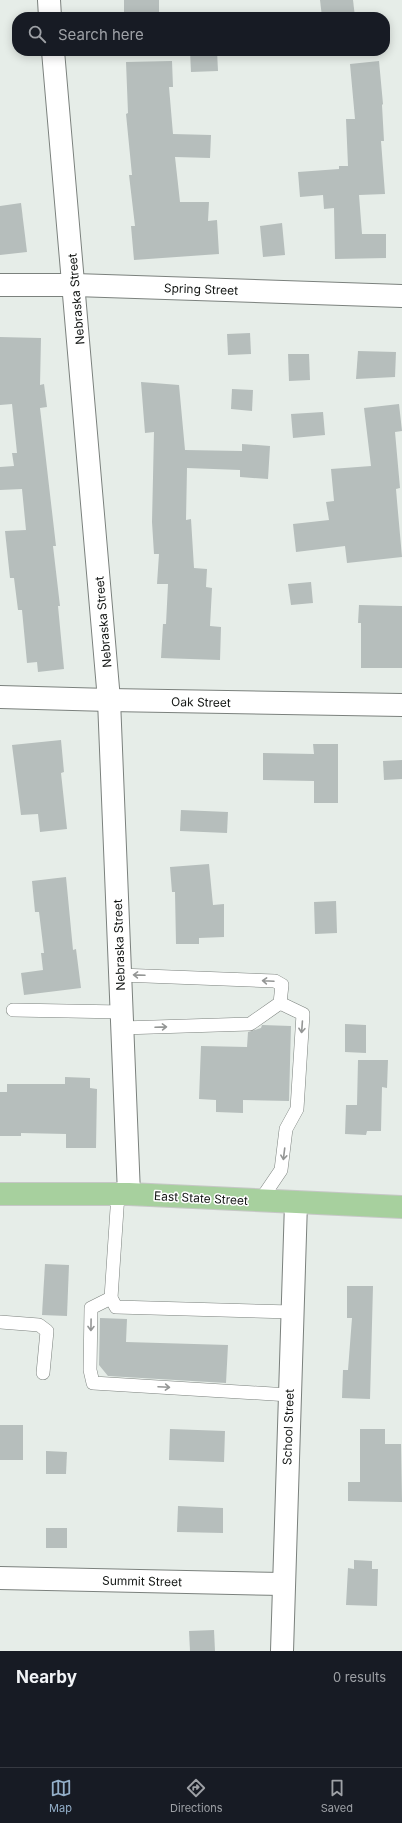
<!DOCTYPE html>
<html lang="en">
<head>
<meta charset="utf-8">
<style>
  :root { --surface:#171b24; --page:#20242c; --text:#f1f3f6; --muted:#9ea1a6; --line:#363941; --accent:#94afc9 }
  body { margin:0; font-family:Inter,sans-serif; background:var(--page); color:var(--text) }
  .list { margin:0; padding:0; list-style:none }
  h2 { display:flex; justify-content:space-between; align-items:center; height:52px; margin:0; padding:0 16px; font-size:17px }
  h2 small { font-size:13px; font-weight:400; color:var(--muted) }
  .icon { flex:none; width:22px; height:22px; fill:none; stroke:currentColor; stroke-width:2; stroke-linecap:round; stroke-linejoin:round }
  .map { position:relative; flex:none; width:402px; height:1651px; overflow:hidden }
  .search { position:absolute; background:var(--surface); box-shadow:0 2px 10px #0003; left:12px; right:12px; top:12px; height:44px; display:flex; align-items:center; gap:10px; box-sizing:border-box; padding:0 14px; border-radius:16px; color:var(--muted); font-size:15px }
  .sheet { height:116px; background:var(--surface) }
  nav { display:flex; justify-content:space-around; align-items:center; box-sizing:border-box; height:56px; border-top:1px solid var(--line); background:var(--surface); font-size:11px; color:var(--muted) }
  nav a { display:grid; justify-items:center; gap:2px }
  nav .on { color:var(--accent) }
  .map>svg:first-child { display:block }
  .building { fill:#b6bebc }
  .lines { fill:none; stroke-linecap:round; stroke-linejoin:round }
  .service-casing { stroke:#7b817d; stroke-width:14 }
  .minor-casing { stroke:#7b817d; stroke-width:24 }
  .primary-casing { stroke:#c6c7c6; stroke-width:24 }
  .service { stroke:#fff; stroke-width:13 }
  .minor { stroke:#fff; stroke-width:22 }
  .primary { stroke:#a7d09e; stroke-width:22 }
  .oneway { stroke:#949695 }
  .labels { text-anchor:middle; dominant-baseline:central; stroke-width:3; stroke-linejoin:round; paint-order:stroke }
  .street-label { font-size:12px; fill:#121513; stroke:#fff }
</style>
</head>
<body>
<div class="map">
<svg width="402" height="1651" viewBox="0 0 402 1651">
  <rect width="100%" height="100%" fill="#e6ede8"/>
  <g class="building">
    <rect x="124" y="0" width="35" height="17"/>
    <polygon points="320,0 353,0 355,17 322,17"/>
    <polygon points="190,51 217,51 218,71 191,72"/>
    <polygon points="172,61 173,87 169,87 173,134 211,135 210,158 175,157 180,202 209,202 208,221 217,220 219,254 134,260 131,226 135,226 129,175 132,175 126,114 128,113 126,62"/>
    <polygon points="379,61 383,104 382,105 384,141 381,141 385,194 359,195 362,234 386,234 386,258 335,259 334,208 324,209 323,195 300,197 298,172 339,169 339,166 348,166 346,119 355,119 350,64"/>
    <polygon points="21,203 27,252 0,255 0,206"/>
    <polygon points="282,223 285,255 263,257 260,226"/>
    <polygon points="250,333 251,354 228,355 227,334"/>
    <polygon points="0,337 41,338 40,385 44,384 47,407 40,408 56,546 53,546 60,606 58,606 64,669 38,672 37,662 27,663 22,610 18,610 14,578 10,578 5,531 26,530 22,489 0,490 0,467 14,466 12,453 17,453 12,404 0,405"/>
    <polygon points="358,351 396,352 395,377 356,379"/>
    <polygon points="288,354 309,354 310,380 289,381"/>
    <polygon points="141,382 179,385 185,450 242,451 242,444 270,446 268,479 240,477 240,470 187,468 186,520 191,519 194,568 207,569 206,587 212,588 210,626 221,627 220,660 161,658 163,624 166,624 168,584 157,584 159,554 154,554 152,522 154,432 145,433"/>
    <polygon points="232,389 253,390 252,411 231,409"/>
    <polygon points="399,404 402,431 395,432 400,488 396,489 397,501 402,557 347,563 345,546 296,552 293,524 329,520 326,502 334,501 331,469 371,466 364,408"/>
    <polygon points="323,412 325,435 293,438 291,414"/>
    <polygon points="311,582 313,603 291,605 288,584"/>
    <polygon points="359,605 402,606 402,668 361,668 361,623 358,623"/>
    <polygon points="61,740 64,772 61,773 67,829 40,832 38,814 21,815 12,745"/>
    <polygon points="313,744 338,744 338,803 314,803 314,781 263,780 263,753 314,754"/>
    <polygon points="402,760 402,779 384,780 383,761"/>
    <polygon points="181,810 228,812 227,833 180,831"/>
    <polygon points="209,864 213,905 224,904 224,937 199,938 199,944 176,944 175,892 172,892 170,867"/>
    <polygon points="66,877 73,950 76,949 81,988 24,995 21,973 43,970 41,953 44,953 39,912 35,912 32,881"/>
    <polygon points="336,901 337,933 315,934 314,902"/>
    <polygon points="345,1024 366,1025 366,1053 345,1052"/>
    <polygon points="262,1025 291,1026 289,1101 243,1100 243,1113 216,1112 216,1100 199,1099 201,1046 247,1047 248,1032 261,1028"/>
    <polygon points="358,1060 388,1060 387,1088 382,1087 381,1131 367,1131 366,1135 345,1134 346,1105 357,1105"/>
    <polygon points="65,1077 90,1078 90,1088 97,1089 96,1148 66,1148 66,1134 21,1133 21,1136 0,1136 0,1092 7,1092 7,1084 65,1084"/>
    <polygon points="45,1264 69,1265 67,1316 42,1315"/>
    <polygon points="347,1286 373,1286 370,1399 342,1398 343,1370 348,1370 352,1318 347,1318"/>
    <polygon points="100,1318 127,1319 126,1342 228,1345 226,1383 108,1376 99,1365"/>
    <rect x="0" y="1425" width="23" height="35"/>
    <polygon points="170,1429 225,1431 224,1462 169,1460"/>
    <polygon points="360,1429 385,1429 385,1444 401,1444 402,1502 348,1501 348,1482 360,1482"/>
    <polygon points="46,1451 67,1452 66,1474 46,1474"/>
    <polygon points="178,1506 223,1508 223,1533 177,1532"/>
    <rect x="46" y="1528" width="21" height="20"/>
    <polygon points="354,1560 372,1561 372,1569 378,1569 377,1606 346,1605 348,1568 354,1569"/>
    <polygon points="214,1630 215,1651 190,1651 189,1631"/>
  </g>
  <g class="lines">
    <defs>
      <g id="service">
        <polyline points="120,975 275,981 282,985 280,1003 250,1024 122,1028"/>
        <polyline points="13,1010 122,1012"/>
        <polyline points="118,1194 111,1298 116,1307 292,1312"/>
        <polyline points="260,1201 281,1170 286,1129 297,1109 303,1014 280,1003"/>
        <polyline points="111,1298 91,1308 90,1370 93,1383 289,1395"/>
        <polyline points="0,1322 39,1325 47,1331 43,1373"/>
      </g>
      <g id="minor">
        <polyline points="49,0 50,17"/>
        <polyline points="53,51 109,700 129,1194"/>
        <polyline points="0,285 75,285 402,296"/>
        <polyline points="0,697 109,700 402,705"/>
        <polyline points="0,1578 283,1584"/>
        <polyline points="282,1651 296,1203"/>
      </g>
      <polyline id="primary" points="0,1194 129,1194 402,1207"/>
    </defs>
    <use href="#service" class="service-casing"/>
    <use href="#minor" class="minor-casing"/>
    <use href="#primary" class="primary-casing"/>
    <use href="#service" class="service"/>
    <use href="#minor" class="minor"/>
    <use href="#primary" class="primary"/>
  </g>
  <defs><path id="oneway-shaft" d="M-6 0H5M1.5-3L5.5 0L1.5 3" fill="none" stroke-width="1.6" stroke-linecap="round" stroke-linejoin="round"/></defs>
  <g class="oneway">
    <use href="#oneway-shaft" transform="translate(139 975) rotate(-178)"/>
    <use href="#oneway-shaft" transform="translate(268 981) rotate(-177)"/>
    <use href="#oneway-shaft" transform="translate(161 1027) rotate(-2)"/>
    <use href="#oneway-shaft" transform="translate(302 1027) rotate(94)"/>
    <use href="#oneway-shaft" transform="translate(284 1154) rotate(97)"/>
    <use href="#oneway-shaft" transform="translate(91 1325) rotate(91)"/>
    <use href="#oneway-shaft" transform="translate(164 1387) rotate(3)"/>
  </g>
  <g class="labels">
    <g class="street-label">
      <text transform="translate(201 289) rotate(2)">Spring Street</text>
      <text transform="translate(76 299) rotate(-95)">Nebraska Street</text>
      <text transform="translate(103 622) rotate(-95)">Nebraska Street</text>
      <text transform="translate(201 702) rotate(1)">Oak Street</text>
      <text transform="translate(119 945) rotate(-92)">Nebraska Street</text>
      <text transform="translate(201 1198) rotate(3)">East State Street</text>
      <text transform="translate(288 1427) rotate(-88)">School Street</text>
      <text transform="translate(142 1581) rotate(1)">Summit Street</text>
    </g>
  </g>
</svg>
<div class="search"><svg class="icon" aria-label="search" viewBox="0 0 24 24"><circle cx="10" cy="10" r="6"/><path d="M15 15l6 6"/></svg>Search here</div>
</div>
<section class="sheet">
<h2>Nearby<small>0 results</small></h2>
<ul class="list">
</ul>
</section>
<nav>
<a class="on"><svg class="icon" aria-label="map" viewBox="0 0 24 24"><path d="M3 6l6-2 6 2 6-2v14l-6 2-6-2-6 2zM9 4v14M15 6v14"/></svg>Map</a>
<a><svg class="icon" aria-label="directions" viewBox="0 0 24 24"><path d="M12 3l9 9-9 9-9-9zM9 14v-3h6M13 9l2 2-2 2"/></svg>Directions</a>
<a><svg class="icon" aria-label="saved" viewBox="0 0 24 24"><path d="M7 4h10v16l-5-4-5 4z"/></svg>Saved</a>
</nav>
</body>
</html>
